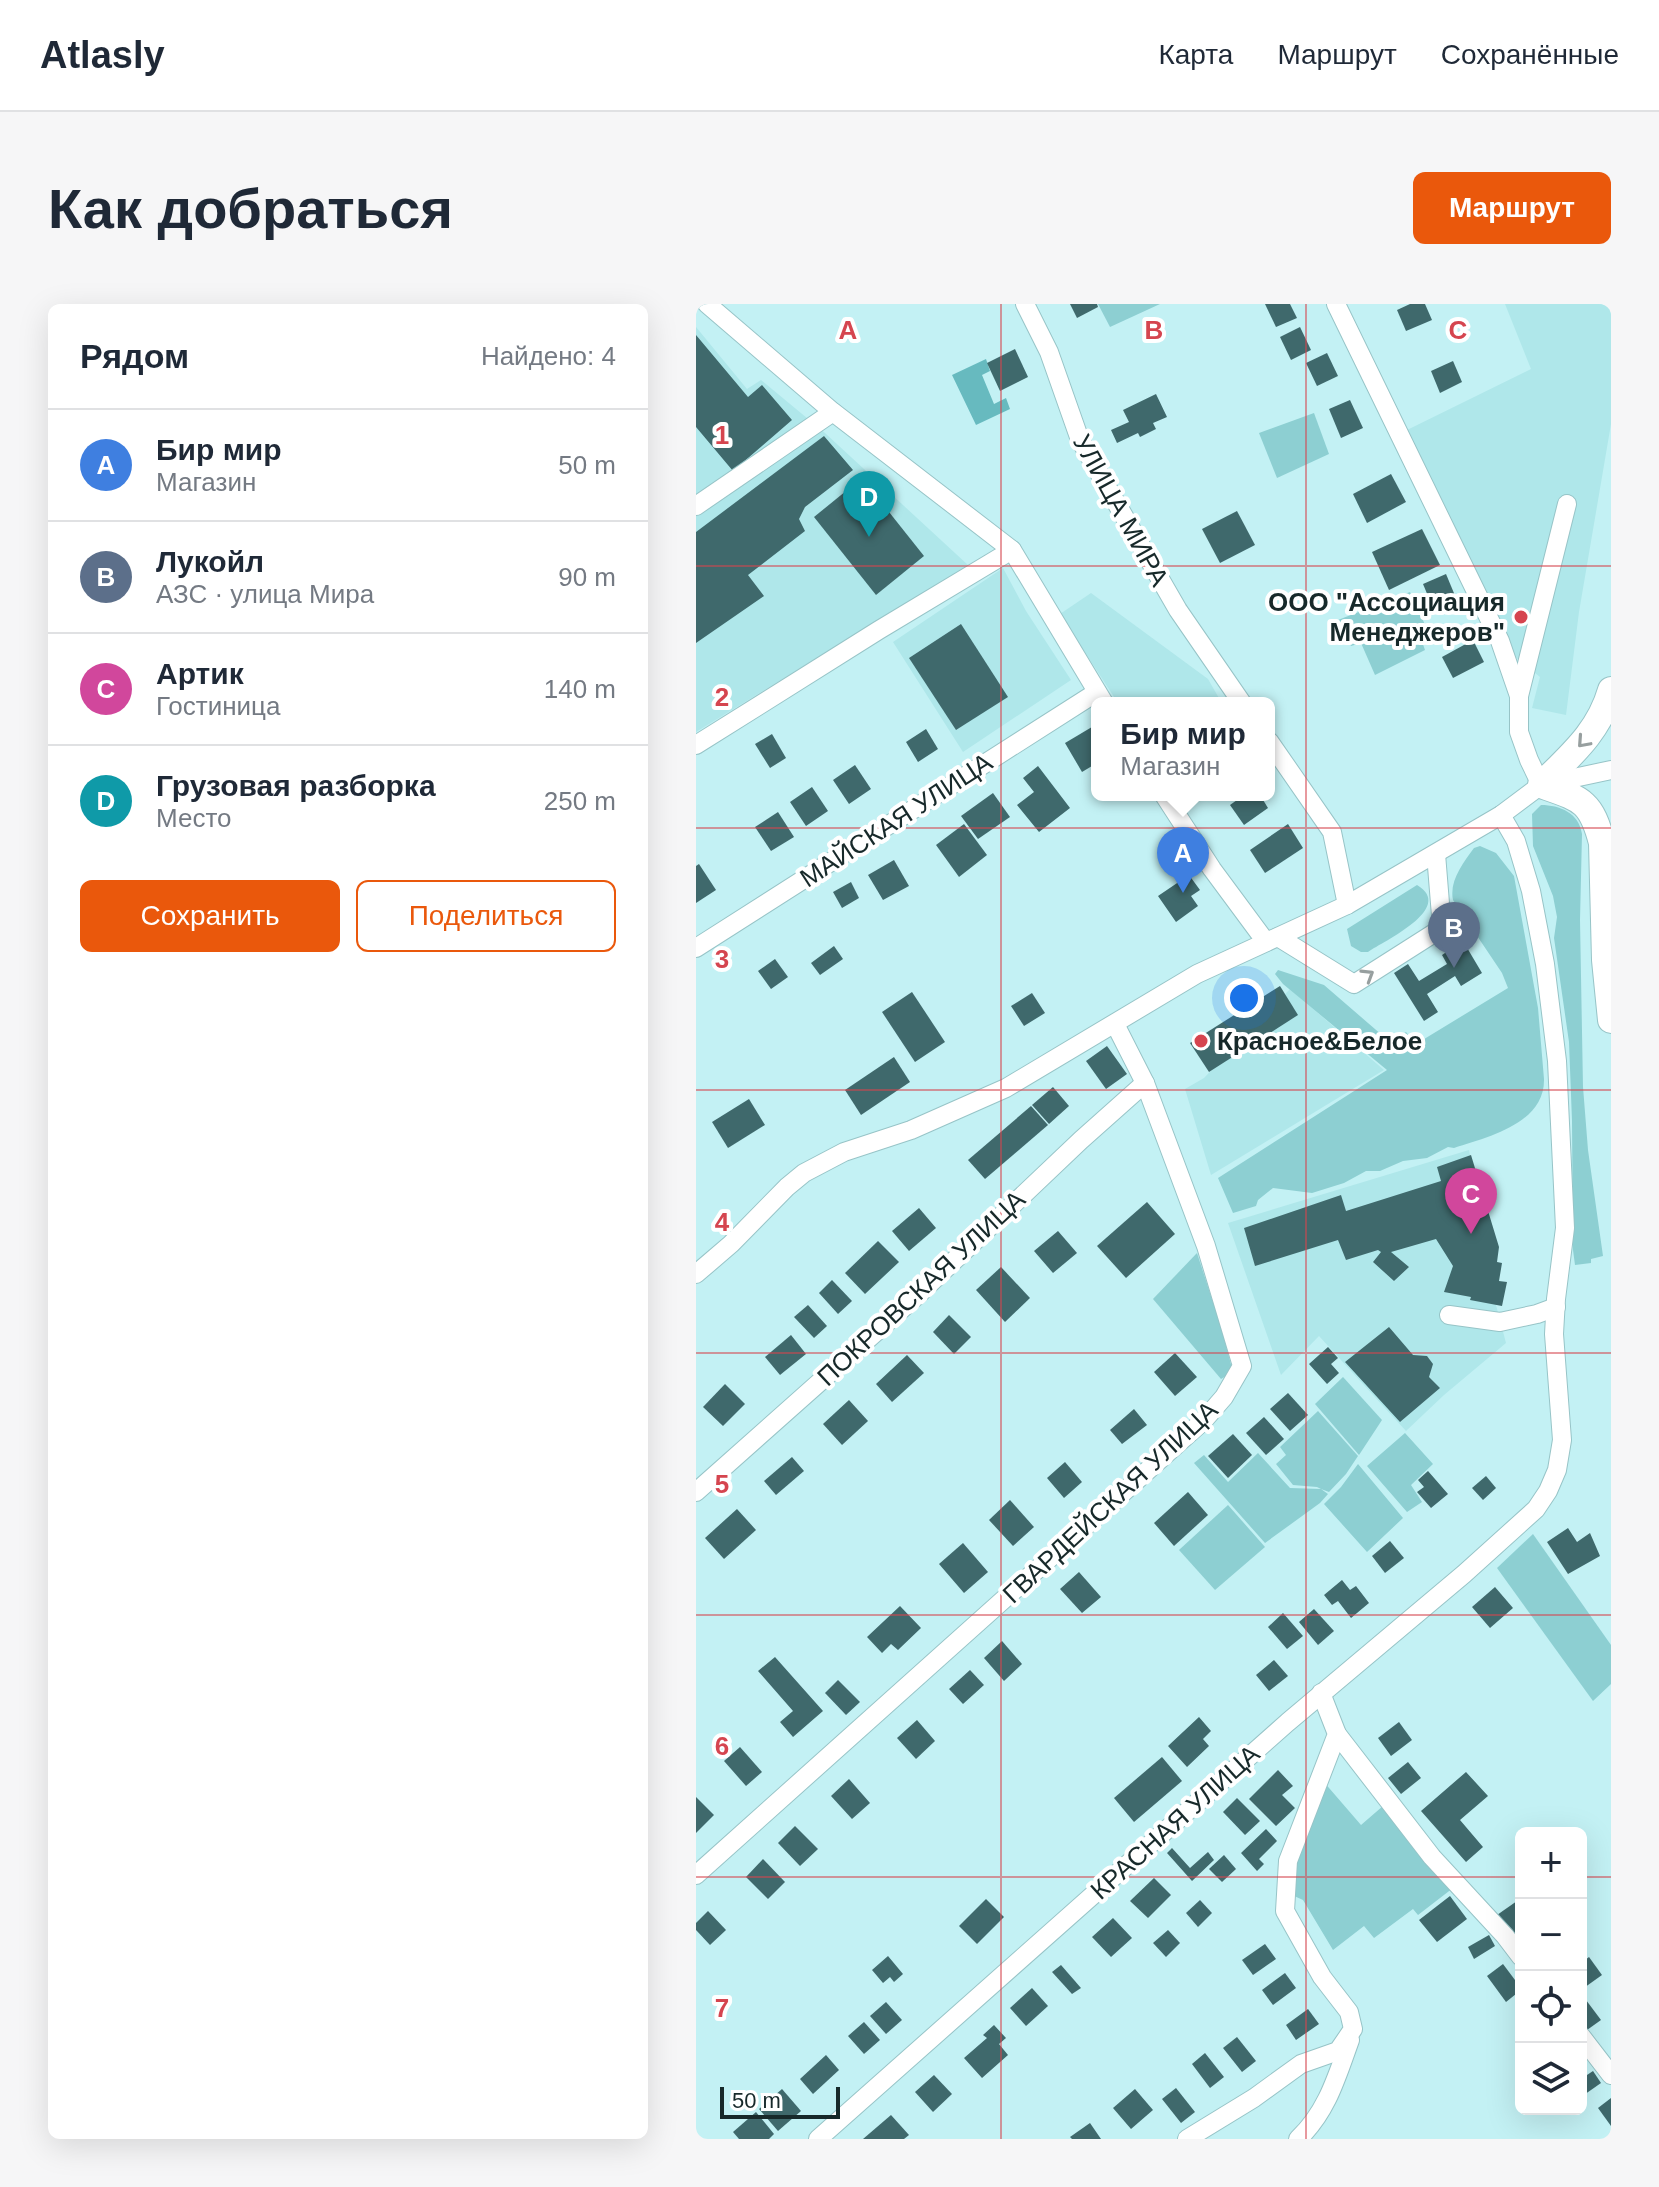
<!DOCTYPE html>
<html lang="ru">
<head>
<meta charset="utf-8">
<style>
  :root { --surface:#fff; --page:#f6f6f7; --text:#1f2937; --muted:#747a83; --line:#e0e1e3; --accent:#ea580c }
  body { margin:0; font-family:Helvetica,sans-serif; background:var(--page); color:var(--text) }
  .controls { position:absolute; right:24px; bottom:24px; display:grid; overflow:hidden; border-radius:12px; box-shadow:0 8px 32px #0002 }
  .controls button { width:72px; height:72px; display:grid; place-items:center; padding:0; border:0; border-bottom:2px solid var(--line); background:var(--surface); color:var(--text); font:40px sans-serif }
  .scale { position:absolute; left:24px; bottom:20px; width:120px; box-sizing:border-box; padding-left:8px; border:4px solid #17292a; border-top:0; font-size:22px; line-height:28px; white-space:nowrap; color:#17292a; -webkit-text-stroke:6px #fff; paint-order:stroke }
  .you { position:absolute; left:548px; top:694px; width:28px; height:28px; margin:-20px; border:6px solid #fff; border-radius:50%; background:#1a73e8; box-shadow:0 0 0 12px #1a73e833 }
  .badge { display:grid; place-items:center; width:52px; height:52px; border-radius:50%; background:var(--accent); color:#fff; font-size:26px; font-weight:700 }
  .pin { position:absolute; translate:-50% -66px; filter:drop-shadow(0 2px 4px #0008) }
  .pin::after { content:''; position:absolute; top:42px; width:28px; height:24px; background:inherit; clip-path:polygon(0 0,100% 0,50% 100%) }
  .popup { position:absolute; left:395px; top:393px; width:184px; height:104px; box-sizing:border-box; display:grid; place-content:center; border-radius:12px; background:var(--surface); filter:drop-shadow(0 2px 6px #0005); font-size:26px; white-space:nowrap; color:var(--muted) }
  .popup b { font-size:30px; color:var(--text) }
  .popup::after { content:''; position:absolute; left:50%; top:100%; margin-left:-16px; border:16px solid transparent; border-top-color:var(--surface) }
  .list { margin:0; padding:0; list-style:none }
  h2 { display:flex; justify-content:space-between; align-items:center; height:104px; margin:0; padding:0 32px; font-size:34px }
  h2 small { font-size:26px; font-weight:400; color:var(--muted) }
  .list li { display:grid; grid-template-columns:52px 1fr auto; gap:24px; align-items:center; box-sizing:border-box; height:112px; padding:0 32px; border-top:2px solid var(--line) }
  .list b { display:block; font-size:30px; white-space:nowrap }
  .list p { margin:0; font-size:26px; white-space:nowrap; color:var(--muted) }
  .list em { font-size:26px; font-style:normal; color:var(--muted) }
  .actions { display:flex; gap:16px; padding:24px 32px }
  .actions a { flex:1; padding:18px 0; border:2px solid var(--accent); border-radius:12px; text-align:center; font-size:28px; color:var(--accent) }
  .actions .main { background:var(--accent); color:#fff }
  .icon { flex:none; width:44px; height:44px; fill:none; stroke:currentColor; stroke-width:2; stroke-linecap:round; stroke-linejoin:round }
  .map { position:relative; flex:none; width:915px; height:1835px; overflow:hidden; border-radius:12px }
  header { display:flex; align-items:center; gap:48px; box-sizing:border-box; height:112px; padding:0 40px; background:var(--surface); border-bottom:2px solid var(--line) }
  header strong { font-size:38px }
  nav { display:flex; gap:44px; margin-inline-start:auto; font-size:28px }
  .intro { display:flex; align-items:center; justify-content:space-between; box-sizing:border-box; height:192px; padding:0 48px }
  h1 { margin:0; font-size:56px }
  .button { padding:20px 36px; border-radius:12px; background:var(--accent); color:#fff; font-size:28px; font-weight:700 }
  main { display:flex; gap:48px; padding:0 48px }
  aside { flex:1; background:var(--surface); border-radius:12px; box-shadow:0 8px 32px #0002 }
  .map>svg:first-child { display:block }
  .built { fill:#afe7ea }
  .green { fill:#8dcfd2 }
  .forest { fill:#67babf }
  .building { fill:#3f696c }
  .lines { fill:none; stroke-linecap:round; stroke-linejoin:round }
  .minor-casing { stroke:#97c4c7; stroke-width:20 }
  .highway-casing { stroke:#97c4c7; stroke-width:28 }
  .minor { stroke:#fff; stroke-width:18 }
  .highway { stroke:#fff; stroke-width:26 }
  .oneway { stroke:#979f9f }
  .grid { fill:none; stroke:#d5454f; stroke-width:2; stroke-opacity:0.55 }
  .poi-dot { fill:#d5454f; stroke:#fff; stroke-width:3 }
  .labels { text-anchor:middle; dominant-baseline:central; stroke-width:8; stroke-linejoin:round; paint-order:stroke }
  .street-label { font-size:26px; fill:#17292a; stroke:#fff }
  .poi-label { font-size:26px; font-weight:bold; fill:#17292a; stroke:#fff; text-anchor:end }
  .grid-label { font-size:26px; text-anchor:middle; font-weight:bold; fill:#d5454f; stroke:#fff; stroke-width:8; stroke-linejoin:round; paint-order:stroke }
</style>
</head>
<body>
<header>
<strong>Atlasly</strong>
<nav><a>Карта</a><a>Маршрут</a><a>Сохранённые</a></nav>
</header>
<div class="intro"><h1>Как добраться</h1><a class="button">Маршрут</a></div>
<main>
<aside>
<h2>Рядом<small>Найдено: 4</small></h2>
<ul class="list">
<li><span class="badge" style="background:#3f7fe0">A</span><div><b>Бир мир</b><p>Магазин</p></div><em>50 m</em></li>
<li><span class="badge" style="background:#5c6f8a">B</span><div><b>Лукойл</b><p>АЗС · улица Мира</p></div><em>90 m</em></li>
<li><span class="badge" style="background:#d1479c">C</span><div><b>Артик</b><p>Гостиница</p></div><em>140 m</em></li>
<li><span class="badge" style="background:#0f9aa8">D</span><div><b>Грузовая разборка</b><p>Место</p></div><em>250 m</em></li>
</ul>
<div class="actions"><a class="main">Сохранить</a><a>Поделиться</a></div>
</aside>
<div class="map">
<svg width="915" height="1835" viewBox="0 0 915 1835">
  <rect width="100%" height="100%" fill="#c3f1f4"/>
  <g class="built">
    <polygon points="809,0 915,0 915,120 883,308 870,411 836,404 844,373 813,348 711,126 835,65"/>
    <polygon points="0,23 51,85 65,76 129,129 272,261 0,428"/>
    <polygon points="307,264 330,307 375,376 267,448 197,338"/>
    <polygon points="395,289 512,375 524,396 520,399 422,399 364,310"/>
    <polygon points="594,685 688,766 515,871 489,785 508,774"/>
    <polygon points="773,846 800,1001 810,1039 748,1091 710,1127 623,1032 585,1071 532,919"/>
  </g>
  <g class="green">
    <polygon points="402,0 464,0 414,23"/>
    <polygon points="618,109 633,150 581,174 563,129"/>
    <polygon points="714,288 731,325 723,329 729,346 679,371 665,339 655,342 642,316"/>
    <path d="M 845,501 C 864,501 883,509 886,530 L 884,616 L 887,783 L 892,846 L 907,952 L 895,955 L 895,959 L 879,961 L 877,946 L 876,817 L 873,738 L 858,634 L 861,613 L 857,592 L 837,542 L 836,510 Z"/>
    <path d="M 784,542 L 800,549 L 818,572 L 842,704 L 848,775 C 849,819 793,833 758,844 L 752,843 L 731,854 L 707,857 L 684,867 L 670,867 L 648,879 L 616,889 L 577,884 L 562,896 L 560,902 L 537,909 L 522,874 L 691,766 L 587,680 L 579,670 L 582,666 L 628,681 L 694,738 L 710,728 L 720,740 L 812,684 L 806,669 L 757,596 C 753,577 767,559 778,544 Z"/>
    <path d="M 721,581 C 760,604 688,637 672,648 L 665,648 L 655,642 L 651,625 Z"/>
    <polygon points="501,949 525,1023 537,1068 525,1075 457,995"/>
    <polygon points="647,1073 686,1116 663,1151 619,1100"/>
    <polygon points="622,1107 662,1152 650,1170 633,1188 625,1185 632,1190 624,1199 569,1239 498,1159 508,1151 532,1178 562,1149 594,1184 625,1185 621,1183 597,1181 580,1160 590,1151 584,1143"/>
    <polygon points="709,1129 737,1160 715,1181 726,1198 711,1208 671,1162"/>
    <polygon points="662,1160 707,1214 671,1248 628,1200 645,1183"/>
    <polygon points="532,1201 569,1243 519,1286 483,1246"/>
    <polygon points="837,1230 915,1341 915,1380 897,1397 801,1264"/>
    <polygon points="627,1477 665,1521 687,1502 714,1539 757,1584 722,1611 717,1605 678,1634 668,1622 637,1646 607,1596 596,1591 601,1554"/>
  </g>
  <polygon class="forest" points="290,55 294,67 286,71 298,100 310,94 314,105 280,121 256,71"/>
  <g class="building">
    <polygon points="374,0 401,0 402,3 381,14"/>
    <polygon points="569,0 594,0 601,14 580,23"/>
    <polygon points="714,0 729,0 736,16 710,27 701,6"/>
    <polygon points="604,23 615,46 595,56 584,33"/>
    <polygon points="0,31 52,93 66,81 96,116 37,167 0,123"/>
    <polygon points="319,45 332,73 304,87 291,59"/>
    <polygon points="631,49 642,72 621,82 610,59"/>
    <polygon points="757,57 766,78 744,89 735,67"/>
    <polygon points="460,90 471,113 457,119 460,125 444,133 442,129 421,139 415,126 433,118 427,106"/>
    <polygon points="654,96 667,124 645,134 633,105"/>
    <polygon points="128,132 157,166 109,203 103,215 109,227 52,271 68,292 0,339 0,228"/>
    <polygon points="695,170 710,198 671,219 657,190"/>
    <polygon points="166,174 228,252 180,291 118,213"/>
    <polygon points="541,207 559,241 524,259 506,225"/>
    <polygon points="726,225 744,261 693,286 676,248"/>
    <polygon points="750,270 760,294 737,304 727,280"/>
    <polygon points="265,320 312,393 260,426 213,354"/>
    <polygon points="777,336 788,358 757,374 746,353"/>
    <polygon points="401,420 401,459 386,468 369,439"/>
    <polygon points="230,425 242,445 222,458 210,438"/>
    <polygon points="76,430 90,454 74,464 59,440"/>
    <polygon points="159,461 175,485 153,500 137,476"/>
    <polygon points="342,462 374,504 343,528 321,501 338,488 327,474"/>
    <polygon points="116,483 132,507 110,522 94,498"/>
    <polygon points="297,489 314,513 282,535 265,512"/>
    <polygon points="548,491 564,491 572,504 548,521 534,501"/>
    <polygon points="82,508 98,533 75,547 59,523"/>
    <polygon points="268,520 291,551 263,573 240,541"/>
    <polygon points="592,520 607,544 569,569 554,546"/>
    <polygon points="198,556 213,582 187,596 172,571"/>
    <polygon points="3,560 20,586 0,599 0,562"/>
    <polygon points="493,571 504,586 495,592 502,602 480,618 462,592"/>
    <polygon points="155,578 163,594 146,604 137,588"/>
    <polygon points="767,637 786,669 765,682 759,672 731,690 742,708 728,717 698,669 712,660 723,677 751,660 746,651"/>
    <polygon points="138,642 147,655 124,671 115,659"/>
    <polygon points="79,655 92,673 75,685 62,667"/>
    <polygon points="584,682 602,711 513,768 494,739"/>
    <polygon points="216,688 249,738 219,758 186,708"/>
    <polygon points="336,689 349,709 328,722 315,702"/>
    <polygon points="411,742 431,770 410,785 390,757"/>
    <polygon points="198,753 214,778 165,811 149,786"/>
    <polygon points="357,783 373,802 353,820 336,801"/>
    <polygon points="53,795 69,821 32,844 16,818"/>
    <polygon points="335,802 352,821 289,875 272,856"/>
    <polygon points="775,851 803,943 801,958 806,959 803,977 811,978 806,1002 774,996 775,993 748,988 757,962 740,935 695,948 713,963 698,977 677,958 685,948 682,946 650,956 642,936 559,962 548,924 645,891 650,907 745,877 741,863"/>
    <polygon points="451,898 479,930 430,974 401,942"/>
    <polygon points="223,904 240,924 213,947 196,927"/>
    <polygon points="362,927 381,949 357,969 338,947"/>
    <polygon points="182,937 203,958 169,990 149,969"/>
    <polygon points="305,963 334,994 309,1018 280,986"/>
    <polygon points="136,976 156,997 142,1010 123,989"/>
    <polygon points="112,1001 131,1022 118,1034 98,1013"/>
    <polygon points="253,1011 275,1033 258,1050 237,1028"/>
    <polygon points="693,1023 717,1051 731,1052 737,1060 733,1073 744,1084 704,1118 649,1058"/>
    <polygon points="95,1031 110,1050 84,1071 69,1053"/>
    <polygon points="632,1043 642,1054 635,1060 643,1069 631,1080 613,1060"/>
    <polygon points="479,1049 501,1073 479,1092 458,1068"/>
    <polygon points="211,1051 228,1069 196,1098 180,1080"/>
    <polygon points="29,1080 49,1100 27,1122 7,1103"/>
    <polygon points="592,1089 612,1111 594,1127 574,1105"/>
    <polygon points="153,1096 172,1117 146,1141 127,1120"/>
    <polygon points="438,1105 451,1121 426,1140 414,1126"/>
    <polygon points="568,1113 588,1135 570,1151 550,1129"/>
    <polygon points="537,1130 556,1151 532,1174 512,1152"/>
    <polygon points="96,1153 108,1167 80,1191 68,1177"/>
    <polygon points="369,1158 386,1178 368,1194 351,1174"/>
    <polygon points="732,1167 752,1190 735,1204 721,1188 728,1183 722,1176"/>
    <polygon points="790,1172 800,1184 787,1196 776,1184"/>
    <polygon points="492,1188 512,1211 478,1242 458,1219"/>
    <polygon points="314,1196 338,1223 317,1242 293,1216"/>
    <polygon points="41,1205 60,1226 28,1255 9,1234"/>
    <polygon points="872,1224 881,1238 894,1229 904,1252 872,1270 851,1238"/>
    <polygon points="694,1237 708,1254 689,1269 676,1252"/>
    <polygon points="267,1239 292,1268 268,1289 243,1260"/>
    <polygon points="383,1268 405,1293 386,1309 364,1285"/>
    <polygon points="646,1276 654,1286 660,1282 673,1299 655,1314 642,1297 636,1301 628,1291"/>
    <polygon points="799,1283 817,1304 794,1324 776,1303"/>
    <polygon points="204,1302 225,1324 202,1346 195,1340 186,1349 171,1333"/>
    <polygon points="618,1305 638,1327 622,1341 603,1318"/>
    <polygon points="587,1309 607,1332 591,1345 572,1323"/>
    <polygon points="306,1337 326,1360 308,1377 288,1354"/>
    <polygon points="79,1353 127,1407 97,1433 84,1418 97,1407 62,1367"/>
    <polygon points="578,1356 592,1372 573,1387 560,1371"/>
    <polygon points="274,1366 288,1381 267,1400 253,1385"/>
    <polygon points="142,1376 164,1398 150,1411 129,1389"/>
    <polygon points="503,1413 515,1427 507,1435 513,1442 491,1463 472,1442"/>
    <polygon points="221,1416 239,1437 220,1455 201,1434"/>
    <polygon points="703,1418 716,1436 695,1452 682,1434"/>
    <polygon points="44,1443 66,1468 50,1482 28,1457"/>
    <polygon points="466,1453 486,1477 438,1518 418,1494"/>
    <polygon points="712,1458 725,1474 705,1490 692,1474"/>
    <polygon points="582,1466 597,1482 586,1491 599,1504 580,1522 553,1495"/>
    <polygon points="770,1468 792,1492 764,1516 787,1543 770,1558 725,1507"/>
    <polygon points="153,1475 174,1499 156,1515 135,1492"/>
    <polygon points="0,1493 18,1511 0,1529"/>
    <polygon points="541,1494 564,1517 549,1531 527,1508"/>
    <polygon points="99,1522 122,1545 104,1562 82,1539"/>
    <polygon points="570,1525 581,1537 563,1555 568,1560 561,1567 545,1549"/>
    <polygon points="476,1544 494,1564 512,1548 518,1556 496,1577 471,1549"/>
    <polygon points="528,1551 540,1565 526,1578 513,1565"/>
    <polygon points="67,1555 89,1578 72,1595 50,1573"/>
    <polygon points="458,1574 475,1591 452,1614 434,1597"/>
    <polygon points="754,1592 771,1615 741,1638 723,1616"/>
    <polygon points="290,1595 308,1613 281,1640 263,1622"/>
    <polygon points="504,1596 516,1609 502,1623 490,1609"/>
    <polygon points="821,1597 825,1603 825,1625 816,1631 801,1611"/>
    <polygon points="12,1607 30,1626 14,1641 0,1626 0,1619"/>
    <polygon points="417,1614 436,1634 415,1653 396,1633"/>
    <polygon points="472,1626 484,1639 470,1653 457,1639"/>
    <polygon points="793,1631 799,1642 778,1655 772,1643"/>
    <polygon points="569,1640 580,1655 557,1671 546,1656"/>
    <polygon points="192,1652 207,1670 198,1678 194,1673 187,1679 176,1666"/>
    <polygon points="893,1653 906,1671 885,1686 885,1659"/>
    <polygon points="807,1660 825,1684 825,1686 810,1698 791,1672"/>
    <polygon points="365,1661 385,1684 376,1690 356,1668"/>
    <polygon points="589,1669 600,1684 577,1701 566,1686"/>
    <polygon points="336,1684 352,1702 330,1722 314,1704"/>
    <polygon points="887,1692 905,1716 891,1726 885,1718 885,1694"/>
    <polygon points="190,1698 206,1716 190,1730 174,1712"/>
    <polygon points="612,1705 623,1720 600,1736 590,1721"/>
    <polygon points="168,1718 184,1736 168,1750 152,1732"/>
    <polygon points="298,1721 310,1734 303,1740 312,1751 286,1774 268,1754 291,1734 287,1731"/>
    <polygon points="541,1733 560,1757 546,1768 527,1744"/>
    <polygon points="509,1749 528,1773 514,1784 496,1760"/>
    <polygon points="130,1751 143,1766 117,1790 104,1775"/>
    <polygon points="897,1767 905,1779 885,1793 885,1775"/>
    <polygon points="238,1771 256,1790 237,1808 219,1788"/>
    <polygon points="480,1784 499,1808 485,1819 466,1795"/>
    <polygon points="86,1785 105,1807 82,1827 63,1805"/>
    <polygon points="439,1785 457,1806 435,1825 417,1804"/>
    <polygon points="915,1794 915,1822 902,1804"/>
    <polygon points="60,1808 78,1830 73,1835 43,1835 37,1828"/>
    <polygon points="195,1811 213,1831 208,1835 167,1835"/>
    <polygon points="394,1819 405,1835 376,1835 374,1833"/>
  </g>
  <g class="lines">
    <defs>
      <g id="minor">
        <polyline points="11,0 137,108 316,246"/>
        <polyline points="329,0 353,48 384,136 482,306 546,399"/>
        <polyline points="640,0 804,337 823,392 823,428 833,456 845,481"/>
        <polyline points="0,202 137,108"/>
        <polyline points="823,392 871,200"/>
        <polyline points="573,437 636,528 651,601"/>
        <polyline points="0,441 183,326 316,246 408,399"/>
        <polyline points="468,491 516,565 570,638"/>
        <polyline points="582,633 658,680 746,624 740,550"/>
        <polyline points="0,644 401,388"/>
        <polyline points="0,970 35,940 91,883 108,869 148,848 215,826 310,784 501,670 651,601 805,511 845,481 915,466"/>
        <polyline points="753,1011 804,1018 841,1010 860,1003"/>
        <polyline points="0,1188 225,988 385,836 449,779"/>
        <polyline points="641,1430 736,1553 809,1632 825,1653"/>
        <polyline points="0,1571 508,1116 528,1093 546,1062 510,942 449,779 419,720"/>
        <polyline points="885,1732 915,1771"/>
        <polyline points="122,1835 592,1418 768,1270 840,1205 852,1187 861,1166 866,1136 858,1030 860,995 869,924 861,757 849,660 835,587 820,537 805,511"/>
        <polyline points="491,1835 558,1794 605,1760 642,1747 657,1725 653,1708 626,1673 589,1607 592,1557 641,1430 625,1389"/>
        <path d="M 602,1835 C 631,1808 641,1772 654,1736"/>
      </g>
      <path id="highway" d="M 915,386 C 903,428 875,451 845,481 C 885,495 895,496 906,539 L 909,656 L 915,716"/>
    </defs>
    <use href="#minor" class="minor-casing"/>
    <use href="#highway" class="highway-casing"/>
    <use href="#minor" class="minor"/>
    <use href="#highway" class="highway"/>
  </g>
  <defs><path id="oneway-chevron" d="M-2-3.5L2.5 0L-2 3.5" fill="none" stroke-width="1.6" stroke-linecap="round" stroke-linejoin="round" transform="scale(2)"/></defs>
  <g class="oneway">
    <use href="#oneway-chevron" transform="translate(887 438) rotate(132)"/>
    <use href="#oneway-chevron" transform="translate(672 671) rotate(-32)"/>
  </g>
  <path class="grid" d="M 305,0 L 305,1835M 610,0 L 610,1835M 0,262 L 915,262M 0,524 L 915,524M 0,786 L 915,786M 0,1049 L 915,1049M 0,1311 L 915,1311M 0,1573 L 825,1573M 885,1573 L 915,1573"/>
  <g class="poi-dot">
    <circle cx="825" cy="313" r="8"/>
    <circle cx="505" cy="737" r="8"/>
  </g>
  <g class="labels">
    <g class="street-label">
      <text transform="translate(425 206) rotate(61)">УЛИЦА МИРА</text>
      <text transform="translate(200 516) rotate(-33)">МАЙСКАЯ УЛИЦА</text>
      <text transform="translate(225 984) rotate(-43)">ПОКРОВСКАЯ УЛИЦА</text>
      <text transform="translate(414 1198) rotate(-43)">ГВАРДЕЙСКАЯ УЛИЦА</text>
      <text transform="translate(479 1518) rotate(-42)">КРАСНАЯ УЛИЦА</text>
    </g>
    <g class="poi-label">
      <text x="809" y="298">ООО "Ассоциация<tspan x="809" dy="30">Менеджеров"</tspan></text>
      <text x="521" y="737" text-anchor="start">Красное&amp;Белое</text>
    </g>
  </g>
  <g class="grid-label">
    <text x="152" y="35">A</text>
    <text x="458" y="35">B</text>
    <text x="762" y="35">C</text>
    <text x="26" y="140">1</text>
    <text x="26" y="402">2</text>
    <text x="26" y="664">3</text>
    <text x="26" y="927">4</text>
    <text x="26" y="1189">5</text>
    <text x="26" y="1451">6</text>
    <text x="26" y="1713">7</text>
  </g>
</svg>
<div class="controls">
<button>+</button>
<button>−</button>
<button><svg class="icon" aria-label="locate" viewBox="0 0 24 24"><circle cx="12" cy="12" r="6"/><path d="M12 2v4M12 18v4M2 12h4M18 12h4"/></svg></button>
<button><svg class="icon" aria-label="layers" viewBox="0 0 24 24"><path d="M12 4l9 5-9 5-9-5zM3 14l9 5 9-5"/></svg></button>
</div>
<div class="scale">50 m</div>
<div class="you"></div>
<div class="pin badge" style="left:487px;top:589px;background:#3f7fe0">A</div>
<div class="popup"><b>Бир мир</b>Магазин</div>
<div class="pin badge" style="left:758px;top:664px;background:#5c6f8a">B</div>
<div class="pin badge" style="left:775px;top:930px;background:#d1479c">C</div>
<div class="pin badge" style="left:173px;top:233px;background:#0f9aa8">D</div>
</div>
</main>
</body>
</html>
